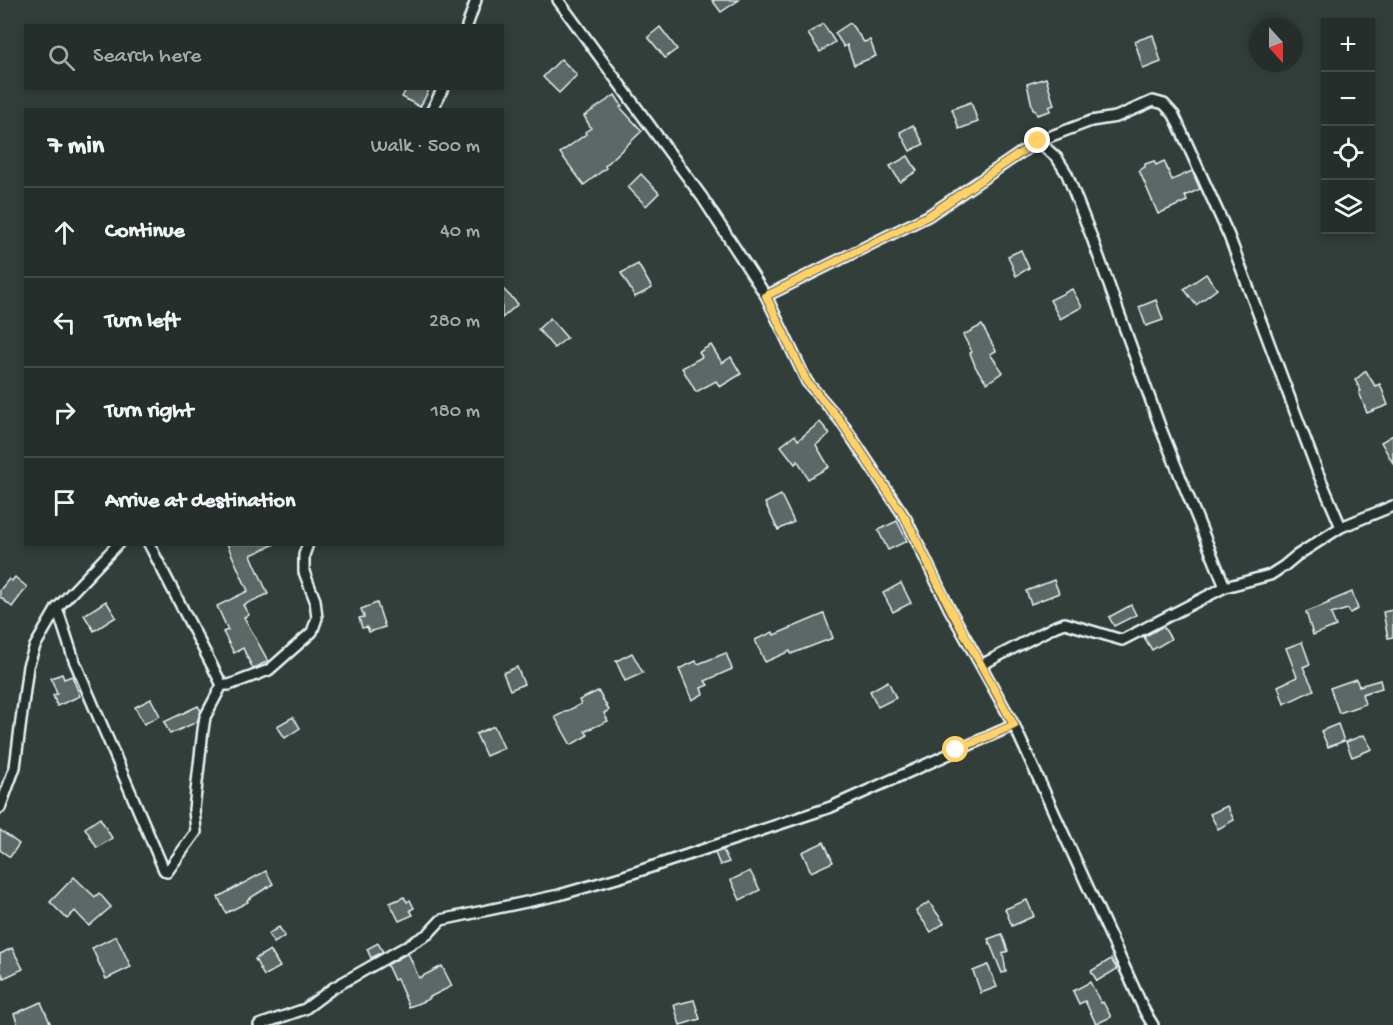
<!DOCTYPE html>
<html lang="en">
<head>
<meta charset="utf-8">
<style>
  :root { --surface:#262e2b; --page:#2e3633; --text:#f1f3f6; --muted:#a4a8a9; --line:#424a47 }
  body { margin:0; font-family:"Gochi Hand",sans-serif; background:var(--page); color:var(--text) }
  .controls { position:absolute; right:18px; top:18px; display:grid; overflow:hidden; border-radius:0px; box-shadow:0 3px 9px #0003 }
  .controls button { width:54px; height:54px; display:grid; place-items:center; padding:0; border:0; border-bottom:2px solid var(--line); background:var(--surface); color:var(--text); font:30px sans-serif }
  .compass { position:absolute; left:1249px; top:18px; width:54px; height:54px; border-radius:50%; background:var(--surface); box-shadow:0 3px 9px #0003; rotate:159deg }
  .stop { position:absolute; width:18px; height:18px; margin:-14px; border:4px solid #ffd166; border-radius:50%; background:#fff }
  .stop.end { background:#ffd166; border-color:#fff; box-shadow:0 2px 6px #0008 }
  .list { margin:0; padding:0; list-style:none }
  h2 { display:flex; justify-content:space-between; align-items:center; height:78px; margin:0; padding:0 24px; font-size:26px }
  h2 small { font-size:20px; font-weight:400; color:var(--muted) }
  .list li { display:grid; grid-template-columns:39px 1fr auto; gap:18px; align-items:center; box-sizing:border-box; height:90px; padding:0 24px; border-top:2px solid var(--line) }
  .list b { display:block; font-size:22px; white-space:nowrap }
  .list em { font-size:20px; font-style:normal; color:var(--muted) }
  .icon { flex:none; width:33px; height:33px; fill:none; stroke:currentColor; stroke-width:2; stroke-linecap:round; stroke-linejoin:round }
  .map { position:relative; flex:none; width:1393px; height:1025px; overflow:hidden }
  .search { position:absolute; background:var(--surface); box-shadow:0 3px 9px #0003; left:24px; top:24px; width:480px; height:66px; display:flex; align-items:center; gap:15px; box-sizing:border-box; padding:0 21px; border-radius:0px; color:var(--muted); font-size:22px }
  .panel { position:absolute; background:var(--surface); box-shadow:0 3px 9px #0003; left:24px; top:108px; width:480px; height:438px; border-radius:0px }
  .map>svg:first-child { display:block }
  .building { fill:#5c6865; stroke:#e8f1f8; stroke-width:1.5 }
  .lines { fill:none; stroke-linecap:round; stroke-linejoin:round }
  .minor-casing { stroke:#e8f1f8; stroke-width:14 }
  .minor { stroke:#26332d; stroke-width:9 }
  .route { stroke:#ffd166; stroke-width:8 }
</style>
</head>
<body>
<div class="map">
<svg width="1393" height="1025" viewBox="0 0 1393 1025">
  <rect width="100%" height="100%" fill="#323e39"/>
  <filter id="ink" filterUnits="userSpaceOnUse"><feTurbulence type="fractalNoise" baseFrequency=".0167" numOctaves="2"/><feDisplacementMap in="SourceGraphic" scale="12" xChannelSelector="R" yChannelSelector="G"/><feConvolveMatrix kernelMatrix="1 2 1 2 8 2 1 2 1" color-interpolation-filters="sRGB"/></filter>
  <g filter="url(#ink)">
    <g class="building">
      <polygon points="712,0 739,0 721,12"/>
      <polygon points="850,23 864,42 870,40 876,56 854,65 847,45 844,47 835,33"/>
      <polygon points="823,24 835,42 820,52 808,34"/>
      <polygon points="660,27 677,49 665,58 648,37"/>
      <polygon points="1153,35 1161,62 1143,69 1135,41"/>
      <polygon points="561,59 577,75 559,93 543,77"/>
      <polygon points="1046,78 1054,105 1049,107 1050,111 1037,115 1035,110 1033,110 1027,84"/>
      <polygon points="407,88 430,88 420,107 402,97"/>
      <polygon points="615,95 622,106 620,107 642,131 605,166 606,168 584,185 560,153 586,134 585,132 591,128 584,116"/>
      <polygon points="971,102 978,122 959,129 952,109"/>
      <polygon points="913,125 924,144 910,151 900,132"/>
      <polygon points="908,156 917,171 900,182 890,166"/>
      <polygon points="1154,161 1156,165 1164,161 1172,180 1192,171 1200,189 1185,196 1187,201 1158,214 1139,170 1145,167 1145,164"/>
      <polygon points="641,174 659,193 646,206 628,187"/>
      <polygon points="1021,250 1029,268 1016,276 1008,256"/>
      <polygon points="638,264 652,288 635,297 621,273"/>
      <polygon points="1206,274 1217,289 1196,305 1184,289"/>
      <polygon points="502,288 518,304 502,318"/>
      <polygon points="1072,289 1082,307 1060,319 1050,300"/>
      <polygon points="1156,300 1163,320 1146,326 1139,307"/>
      <polygon points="550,318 567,338 554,348 538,329"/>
      <polygon points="982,325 996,351 990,354 1003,372 987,383 976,368 970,353 972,352 963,335"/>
      <polygon points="711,345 722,363 731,357 741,374 720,387 716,381 696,392 682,368 702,357 699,352"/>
      <polygon points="1366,371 1375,386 1380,384 1388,405 1367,413 1359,392 1361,391 1355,380"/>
      <polygon points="820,422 830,434 816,445 829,467 808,479 798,461 795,464 781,446 795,435 798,440"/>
      <polygon points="1393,435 1393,463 1381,442"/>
      <polygon points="781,495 794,522 778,530 765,503"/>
      <polygon points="897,521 907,541 888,550 878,530"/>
      <polygon points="227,544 275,544 251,555 268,594 243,605 249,615 244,617 268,661 253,669 243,648 234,653 223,632 228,630 217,606 248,591"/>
      <polygon points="15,577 27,587 12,607 0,597 0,590 9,579 12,581"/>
      <polygon points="1054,580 1059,593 1031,604 1026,591"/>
      <polygon points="901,583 911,603 893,612 883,593"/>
      <polygon points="1352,592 1358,609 1350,613 1348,609 1331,614 1336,626 1313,635 1306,612 1329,603 1328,602"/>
      <polygon points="106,601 116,617 94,631 84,615"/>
      <polygon points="377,603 385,627 369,632 367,627 362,628 359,618 364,617 361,609"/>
      <polygon points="1131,605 1136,615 1114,626 1109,617"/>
      <polygon points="1393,610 1393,637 1388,638 1383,612"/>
      <polygon points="824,614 833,638 791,654 790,651 765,662 755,640 773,632 774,635"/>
      <polygon points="1163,626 1171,639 1152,650 1144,637"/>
      <polygon points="1302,642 1310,664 1303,667 1314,690 1284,704 1278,686 1297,677 1286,648"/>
      <polygon points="632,653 643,673 625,681 616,661"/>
      <polygon points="726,653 732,669 705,681 708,685 701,688 703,694 692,700 679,669 696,661 698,664"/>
      <polygon points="517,667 524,684 510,690 503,673"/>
      <polygon points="62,674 64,679 72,676 80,696 57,706 53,695 57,694 51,678"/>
      <polygon points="1356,679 1359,686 1380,680 1382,688 1362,694 1365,704 1339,713 1330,688"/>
      <polygon points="888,681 896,698 878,707 870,691"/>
      <polygon points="598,691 609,710 604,713 608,721 585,731 588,735 571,745 555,717 581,704 579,700"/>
      <polygon points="151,699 160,716 144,724 135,707"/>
      <polygon points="198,706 201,711 197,722 170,734 164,722"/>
      <polygon points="293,717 300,728 285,738 277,726"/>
      <polygon points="1338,724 1344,741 1328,747 1321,731"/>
      <polygon points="494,726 504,748 486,756 476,734"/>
      <polygon points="1364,735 1372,749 1352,757 1346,742"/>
      <polygon points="1227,806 1234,820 1218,829 1210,814"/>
      <polygon points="100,818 112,838 97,848 85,828"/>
      <polygon points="0,830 19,844 10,857 0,850"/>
      <polygon points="824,842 833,862 811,872 802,852"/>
      <polygon points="723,850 729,862 720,865 715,853"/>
      <polygon points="266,871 273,884 247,900 248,902 226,913 218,897"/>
      <polygon points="750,871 760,890 740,900 731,880"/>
      <polygon points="74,877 95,897 99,893 111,907 89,926 75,911 67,919 50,902"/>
      <polygon points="404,897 407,902 410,900 414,908 410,910 413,915 399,921 390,903"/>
      <polygon points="1027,900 1034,916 1012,926 1005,909"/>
      <polygon points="929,902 944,923 931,932 916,911"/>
      <polygon points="279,927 285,936 274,943 268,934"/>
      <polygon points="1002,934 1008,951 1003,953 1006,972 1002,973 988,939"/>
      <polygon points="116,936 131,967 106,979 92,948"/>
      <polygon points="378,943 383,952 371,958 367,949"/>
      <polygon points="12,948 23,969 4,978 0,970 0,954"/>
      <polygon points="270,950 280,967 264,976 255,959"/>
      <polygon points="408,953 419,978 442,966 452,986 428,998 429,999 409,1007 397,979 394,980 387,965"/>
      <polygon points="1111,959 1117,969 1097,981 1091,971"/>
      <polygon points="988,965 997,987 981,993 973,971"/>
      <polygon points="1090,982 1101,1003 1103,1002 1111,1017 1096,1024 1085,1001 1079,1004 1073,991"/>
      <polygon points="694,1000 700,1019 680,1025 674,1005"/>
      <polygon points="41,1002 51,1025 18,1025 14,1014"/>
    </g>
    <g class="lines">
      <defs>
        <g id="minor">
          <polyline points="558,0 702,197 766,296 807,382 840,420 906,519 949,608 1014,725 1145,1012 1153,1025"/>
          <polyline points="467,26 476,0"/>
          <polyline points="432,110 443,88"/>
          <polyline points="1038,141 1057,158 1067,174 1092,238 1161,429 1225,587"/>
          <polyline points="766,296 928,216 1038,141 1091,121 1116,117 1153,101 1164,104 1174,115 1229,236 1318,473 1341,527"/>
          <polyline points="149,544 222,685"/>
          <polyline points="57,608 74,660 164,870 167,872 196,832 194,809 203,730 205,717 222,685"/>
          <polyline points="981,665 1056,626 1065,623 1122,640 1225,587 1270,575 1284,566 1296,556 1341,527 1393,506"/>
          <polyline points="222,685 229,685 269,670 312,632 317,618 315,600 304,572 304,555 308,544"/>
          <polyline points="0,808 15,767 28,666 35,646 57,608 118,544"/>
          <polyline points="259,1025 305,1009 333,988 428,934 441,920 559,895 624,876 831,807 1014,725"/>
        </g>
      </defs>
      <use href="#minor" class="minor-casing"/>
      <use href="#minor" class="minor"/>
    </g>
  </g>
  <g class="lines" filter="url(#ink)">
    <polyline class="route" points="956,750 1014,725 950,608 906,519 840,420 807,382 766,296 928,216 1038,141"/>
  </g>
</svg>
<div class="controls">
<button>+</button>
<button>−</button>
<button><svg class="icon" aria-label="locate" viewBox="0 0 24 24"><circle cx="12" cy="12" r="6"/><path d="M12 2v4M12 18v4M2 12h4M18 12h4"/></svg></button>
<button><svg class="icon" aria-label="layers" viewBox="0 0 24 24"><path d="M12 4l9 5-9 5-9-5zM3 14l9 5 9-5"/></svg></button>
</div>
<svg class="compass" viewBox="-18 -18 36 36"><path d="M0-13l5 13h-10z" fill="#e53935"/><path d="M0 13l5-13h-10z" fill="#a4a8a9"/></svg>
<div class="stop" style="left:956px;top:750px"></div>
<div class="stop end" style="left:1038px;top:141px"></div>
<div class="search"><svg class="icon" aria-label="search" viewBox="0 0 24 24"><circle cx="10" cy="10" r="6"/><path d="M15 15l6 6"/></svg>Search here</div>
<section class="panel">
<h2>7 min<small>Walk · 500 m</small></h2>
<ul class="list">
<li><svg class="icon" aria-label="ahead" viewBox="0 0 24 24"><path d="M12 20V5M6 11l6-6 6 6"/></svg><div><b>Continue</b></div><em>40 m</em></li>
<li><svg class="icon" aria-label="left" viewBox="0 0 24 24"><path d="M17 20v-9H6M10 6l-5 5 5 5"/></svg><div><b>Turn left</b></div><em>280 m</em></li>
<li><svg class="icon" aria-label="right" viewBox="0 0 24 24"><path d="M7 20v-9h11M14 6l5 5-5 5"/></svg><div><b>Turn right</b></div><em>180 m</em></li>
<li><svg class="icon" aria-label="arrive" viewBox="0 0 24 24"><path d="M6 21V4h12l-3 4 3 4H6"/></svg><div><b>Arrive at destination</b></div></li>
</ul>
</section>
</div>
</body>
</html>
